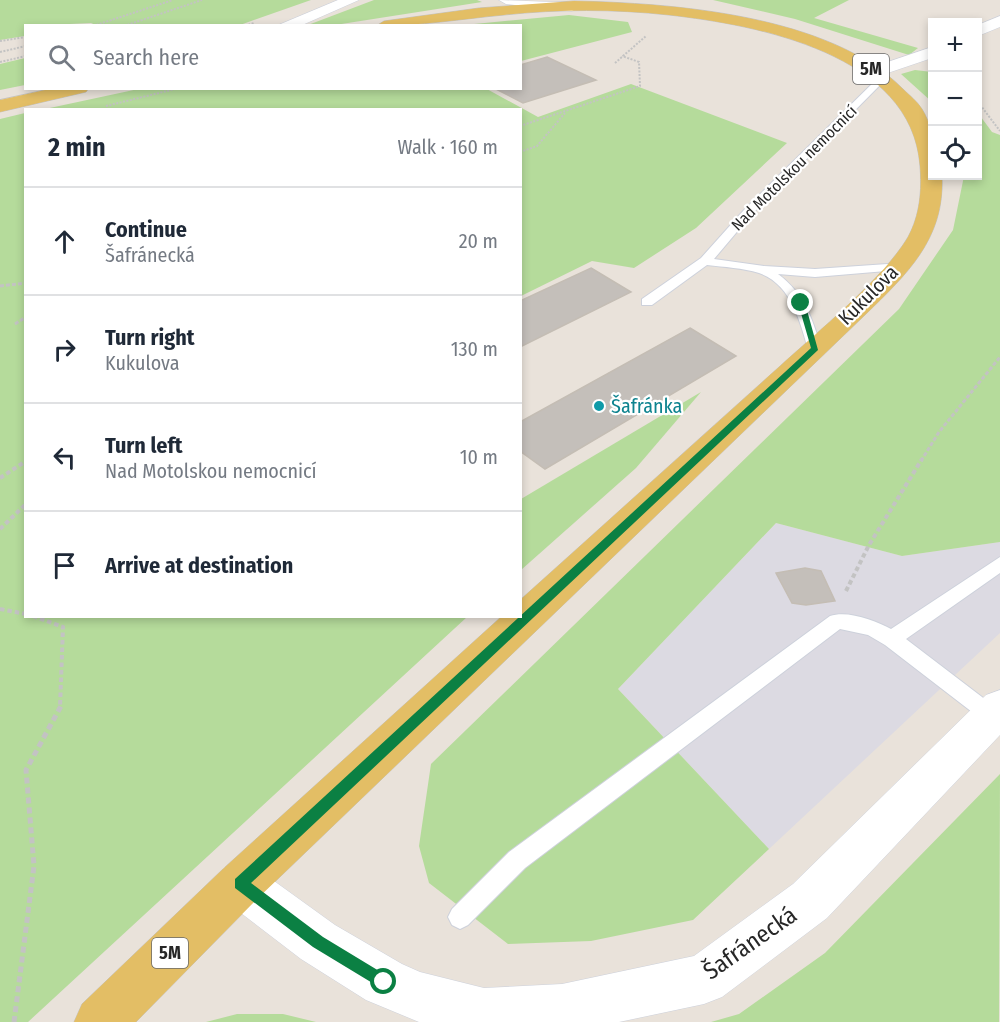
<!DOCTYPE html>
<html lang="en">
<head>
<meta charset="utf-8">
<style>
  :root { --surface:#fff; --page:#f6f6f7; --text:#1f2937; --muted:#747a83; --line:#e0e1e3 }
  body { margin:0; font-family:"Fira Sans Condensed",sans-serif; background:var(--page); color:var(--text) }
  .controls { position:absolute; right:18px; top:18px; display:grid; overflow:hidden; border-radius:0px; box-shadow:0 3px 9px #0003 }
  .controls button { width:54px; height:54px; display:grid; place-items:center; padding:0; border:0; border-bottom:2px solid var(--line); background:var(--surface); color:var(--text); font:30px sans-serif }
  .stop { position:absolute; width:18px; height:18px; margin:-14px; border:4px solid #0b8043; border-radius:50%; background:#fff }
  .stop.end { background:#0b8043; border-color:#fff; box-shadow:0 2px 6px #0008 }
  .list { margin:0; padding:0; list-style:none }
  h2 { display:flex; justify-content:space-between; align-items:center; height:78px; margin:0; padding:0 24px; font-size:26px }
  h2 small { font-size:20px; font-weight:400; color:var(--muted) }
  .list li { display:grid; grid-template-columns:39px 1fr auto; gap:18px; align-items:center; box-sizing:border-box; height:108px; padding:0 24px; border-top:2px solid var(--line) }
  .list b { display:block; font-size:22px; white-space:nowrap }
  .list p { margin:0; font-size:20px; white-space:nowrap; color:var(--muted) }
  .list em { font-size:20px; font-style:normal; color:var(--muted) }
  .icon { flex:none; width:33px; height:33px; fill:none; stroke:currentColor; stroke-width:2; stroke-linecap:round; stroke-linejoin:round }
  .map { position:relative; flex:none; width:1000px; height:1022px; overflow:hidden }
  .search { position:absolute; background:var(--surface); box-shadow:0 3px 9px #0003; left:24px; top:24px; width:498px; height:66px; display:flex; align-items:center; gap:15px; box-sizing:border-box; padding:0 21px; border-radius:0px; color:var(--muted); font-size:22px }
  .panel { position:absolute; background:var(--surface); box-shadow:0 3px 9px #0003; left:24px; top:108px; width:498px; height:510px; border-radius:0px }
  .map>svg:first-child { display:block }
  .industrial { fill:#dcdae2 }
  .green { fill:#b5db9b }
  .building { fill:#c4bfba; stroke:#c4bdb4; stroke-width:1.5 }
  .lines { fill:none; stroke-linecap:round; stroke-linejoin:round }
  .service-casing { stroke:#cdd1db; stroke-width:2 }
  .minor-casing { stroke:#cdd1db; stroke-width:1 }
  .tertiary-casing { stroke:#cdd1db; stroke-width:1 }
  .primary-casing { stroke:#c3c3c3; stroke-width:1 }
  .path-far3 { stroke:#c3c3c3; stroke-width:2; stroke-dasharray:2 1.5; stroke-linecap:butt }
  .path-far2 { stroke:#c3c3c3; stroke-width:3; stroke-dasharray:4 2; stroke-linecap:butt }
  .path-far1 { stroke:#c3c3c3; stroke-width:4; stroke-dasharray:4.5 3; stroke-linecap:butt }
  .path { stroke:#c3c3c3; stroke-width:5; stroke-dasharray:6 4; stroke-linecap:butt }
  .service { fill:#fff; fill-rule:evenodd }
  .minor { fill:#fff; fill-rule:evenodd }
  .tertiary { fill:#fff; fill-rule:evenodd }
  .primary { fill:#e3be65; fill-rule:evenodd }
  .route { fill:#0b8043 }
  .culture-dot { fill:#0f9aa8; stroke:#fff; stroke-width:2 }
  .labels { text-anchor:middle; dominant-baseline:central; stroke-width:4.5; stroke-linejoin:round; paint-order:stroke }
  .far-street-label { font-size:16px; fill:#272727; stroke:#fff }
  .shield { fill:#fff; stroke:#686868; stroke-width:1.5 }
  .shield-label { font-size:18px; font-weight:bold; fill:#272727 }
  .street-label { font-size:20px; fill:#272727; stroke:#fff }
  .culture-label { font-size:20px; fill:#0d838f; stroke:#fff; text-anchor:start }
  .near-street-label { font-size:24px; fill:#272727; stroke:#fff }
</style>
</head>
<body>
<div class="map">
<svg width="1000" height="1022" viewBox="0 0 1000 1022">
  <rect width="100%" height="100%" fill="#e9e2da"/>
  <polygon class="industrial" points="776,523 902,556 1000,542 1000,633 769,849 618,689"/>
  <g class="green">
    <polygon points="0,0 311,0 240,25 98,26 91,23 26,26 25,36 0,40"/>
    <polygon points="374,0 477,0 482,2 335,25 308,25"/>
    <polygon points="713,0 849,0 814,18 918,48 909,55 795,19"/>
    <polygon points="569,15 628,22 632,32 521,61 520,26 464,25"/>
    <polygon points="25,58 25,85 0,90 0,64"/>
    <polygon points="915,70 932,72 932,102 901,74"/>
    <polygon points="631,84 787,143 696,228 634,268 592,261 521,296 520,110 45,109 143,88 485,88 538,117"/>
    <polygon points="25,113 26,616 467,617 28,1022 0,1022 0,119"/>
    <polygon points="978,113 992,132 1000,135 1000,542 902,556 776,523 618,689 769,849 693,920 591,941 508,944 429,883 419,846 431,764 899,309 953,230 964,176 978,176"/>
    <polygon points="701,392 636,468 521,570 521,499"/>
    <polygon points="1000,774 999,1022 711,1022 739,1014 825,953"/>
    <polygon points="237,1014 283,1014 316,1022 206,1022"/>
  </g>
  <g class="building">
    <polygon points="547,57 596,80 523,103 494,88 520,88 520,65"/>
    <polygon points="591,268 631,292 520,347 520,301"/>
    <polygon points="690,328 736,356 545,469 520,451 520,422"/>
    <polygon points="805,568 821,571 835,601 806,605 792,603 776,573"/>
  </g>
  <g class="lines">
    <defs>
      <g id="service">
        <path d="M 881,75 L 888,77 L 752,214 L 714,259 L 764,266 L 815,269 L 902,263 L 904,266 L 898,270 L 815,277 L 778,274 C 805,294 812,319 822,349 L 820,352 L 810,352 L 808,349 C 800,321 791,284 759,273 C 743,268 724,267 707,265 L 652,305 L 642,305 L 642,299 L 701,258 L 744,210 Z"/>
        <path d="M 1000,557 L 1000,573 L 906,639 L 999,710 L 999,722 L 992,725 L 985,722 L 885,645 L 868,635 L 840,629 L 525,868 L 468,925 L 460,929 L 452,925 L 448,917 L 452,909 L 509,852 L 830,616 C 848,610 876,621 891,629 Z"/>
      </g>
      <g id="minor">
        <polygon points="1000,16 1000,27 978,36 978,25"/>
        <polygon points="932,47 932,58 876,77 867,72 870,68"/>
      </g>
      <g id="tertiary">
        <polygon points="338,0 359,0 300,26 276,26"/>
        <polygon points="499,0 577,3 580,6 572,11 506,4"/>
        <polygon points="1000,690 1000,735 827,918 722,997 704,1004 619,1022 419,1022 366,1000 301,959 224,900 217,884 224,868 240,861 256,868 335,925 402,964 420,972 484,988 562,984 694,956 793,884 986,695"/>
      </g>
      <g id="primary">
        <path d="M 574,1 C 673,3 830,15 903,89 C 909,95 917,101 922,109 C 935,129 932,153 932,176 L 942,176 C 945,239 907,274 865,315 L 256,900 L 136,1022 L 74,1022 L 82,1004 L 224,868 L 502,616 L 520,616 L 520,600 C 607,522 693,444 779,367 C 816,333 884,278 908,237 C 920,215 922,190 920,166 C 912,54 758,25 669,15 C 614,9 559,9 504,15 C 461,19 420,26 376,26 L 384,21 L 479,8 Z"/>
        <polygon points="54,88 89,88 86,92 0,112 0,100"/>
      </g>
    </defs>
    <use href="#service" class="service-casing"/>
    <use href="#minor" class="minor-casing"/>
    <use href="#tertiary" class="tertiary-casing"/>
    <use href="#primary" class="primary-casing"/>
    <g class="path-far3">
      <polyline points="93,26 173,0"/>
      <polyline points="124,26 202,0"/>
      <polyline points="245,26 254,23"/>
      <polyline points="0,41 26,37"/>
      <polyline points="0,52 26,46"/>
      <polyline points="0,62 26,56"/>
      <polyline points="615,63 646,36"/>
      <polyline points="978,102 1000,131"/>
      <polyline points="106,106 179,88"/>
      <polyline points="520,126 640,86 639,62 622,56"/>
      <polyline points="520,152 537,146 565,113"/>
    </g>
    <g class="path-far2">
      <polyline points="0,286 26,283"/>
      <polyline points="15,324 26,317"/>
      <polyline points="921,461 939,432 1000,357"/>
    </g>
    <g class="path-far1">
      <polyline points="0,478 26,461"/>
      <polyline points="0,529 26,504"/>
      <polyline points="846,591 869,545 922,459"/>
      <polyline points="0,609 26,614"/>
      <polyline points="33,616 63,627 60,707"/>
    </g>
    <polyline class="path" points="14,1022 34,866 26,770 61,706"/>
    <use href="#service" class="service"/>
    <use href="#minor" class="minor"/>
    <use href="#tertiary" class="tertiary"/>
    <use href="#primary" class="primary"/>
  </g>
  <polygon class="route" points="801,300 805,303 818,350 251,883 323,937 389,977 392,982 389,987 384,989 379,987 313,947 235,888 235,879 811,348 798,303"/>
  <circle class="culture-dot" cx="599" cy="406" r="6"/>
  <g class="labels">
    <g class="far-street-label">
      <text transform="translate(794 168) rotate(-45)">Nad Motolskou nemocnicí</text>
    </g>
    <g class="shield">
      <rect x="853" y="54" width="36" height="30" rx="4.5"/>
      <rect x="152" y="938" width="36" height="30" rx="4.5"/>
    </g>
    <g class="shield-label">
      <text x="871" y="69">5M</text>
      <text x="170" y="953">5M</text>
    </g>
    <g class="street-label">
      <text transform="translate(868 295) rotate(-45)">Kukulova</text>
    </g>
    <g class="culture-label">
      <text x="611" y="406">Šafránka</text>
    </g>
    <g class="near-street-label">
      <text transform="translate(750 943) rotate(-35)">Šafránecká</text>
    </g>
  </g>
</svg>
<div class="controls">
<button>+</button>
<button>−</button>
<button><svg class="icon" aria-label="locate" viewBox="0 0 24 24"><circle cx="12" cy="12" r="6"/><path d="M12 2v4M12 18v4M2 12h4M18 12h4"/></svg></button>
</div>
<div class="stop" style="left:384px;top:982px"></div>
<div class="stop end" style="left:801px;top:303px"></div>
<div class="search"><svg class="icon" aria-label="search" viewBox="0 0 24 24"><circle cx="10" cy="10" r="6"/><path d="M15 15l6 6"/></svg>Search here</div>
<section class="panel">
<h2>2 min<small>Walk · 160 m</small></h2>
<ul class="list">
<li><svg class="icon" aria-label="ahead" viewBox="0 0 24 24"><path d="M12 20V5M6 11l6-6 6 6"/></svg><div><b>Continue</b><p>Šafránecká</p></div><em>20 m</em></li>
<li><svg class="icon" aria-label="right" viewBox="0 0 24 24"><path d="M7 20v-9h11M14 6l5 5-5 5"/></svg><div><b>Turn right</b><p>Kukulova</p></div><em>130 m</em></li>
<li><svg class="icon" aria-label="left" viewBox="0 0 24 24"><path d="M17 20v-9H6M10 6l-5 5 5 5"/></svg><div><b>Turn left</b><p>Nad Motolskou nemocnicí</p></div><em>10 m</em></li>
<li><svg class="icon" aria-label="arrive" viewBox="0 0 24 24"><path d="M6 21V4h12l-3 4 3 4H6"/></svg><div><b>Arrive at destination</b></div></li>
</ul>
</section>
</div>
</body>
</html>
